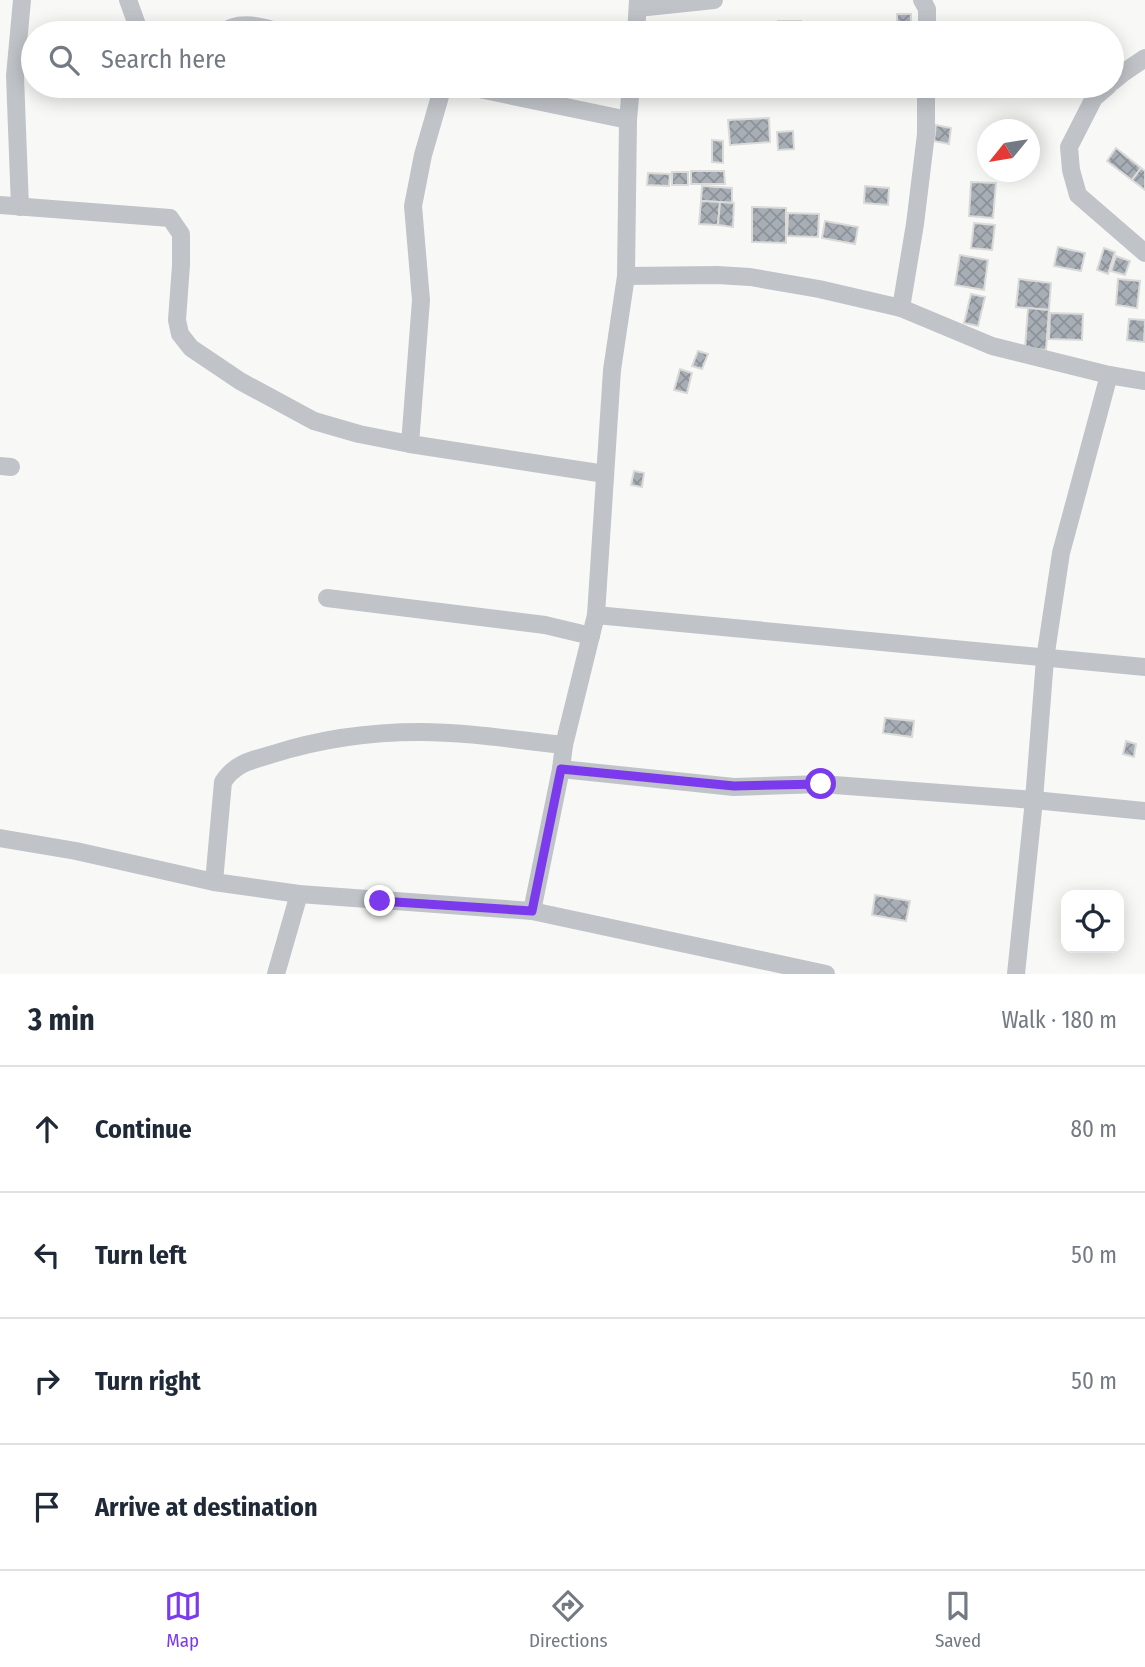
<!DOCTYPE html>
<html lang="en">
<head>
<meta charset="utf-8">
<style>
  :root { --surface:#fff; --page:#f2f2f3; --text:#1f2937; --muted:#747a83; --line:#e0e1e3; --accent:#7c3aed }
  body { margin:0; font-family:"Fira Sans Condensed",sans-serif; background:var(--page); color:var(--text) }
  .controls { position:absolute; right:21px; bottom:21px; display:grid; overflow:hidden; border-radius:14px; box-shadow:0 4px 18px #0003 }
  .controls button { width:63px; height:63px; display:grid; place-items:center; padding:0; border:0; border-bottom:2px solid var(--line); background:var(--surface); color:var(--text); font:35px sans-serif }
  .compass { position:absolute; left:977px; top:119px; width:63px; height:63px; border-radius:50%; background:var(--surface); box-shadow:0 4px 18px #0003; rotate:240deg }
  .stop { position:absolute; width:21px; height:21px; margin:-16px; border:5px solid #7c3aed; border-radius:50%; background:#fff }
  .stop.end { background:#7c3aed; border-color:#fff; box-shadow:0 2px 7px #0008 }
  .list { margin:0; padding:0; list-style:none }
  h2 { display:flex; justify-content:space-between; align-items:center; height:91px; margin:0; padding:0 28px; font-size:30px }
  h2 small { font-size:23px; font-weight:400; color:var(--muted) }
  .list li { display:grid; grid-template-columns:46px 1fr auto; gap:21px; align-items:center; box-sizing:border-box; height:126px; padding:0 28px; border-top:2px solid var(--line) }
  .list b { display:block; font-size:26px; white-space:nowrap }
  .list em { font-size:23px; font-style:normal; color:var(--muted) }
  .icon { flex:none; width:38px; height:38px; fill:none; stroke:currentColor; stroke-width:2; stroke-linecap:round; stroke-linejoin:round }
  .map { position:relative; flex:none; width:1145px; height:974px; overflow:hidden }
  .search { position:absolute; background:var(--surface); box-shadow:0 4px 18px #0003; left:21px; right:21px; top:21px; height:77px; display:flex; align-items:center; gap:18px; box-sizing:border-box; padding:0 24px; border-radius:38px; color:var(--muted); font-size:26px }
  .sheet { height:595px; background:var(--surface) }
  nav { display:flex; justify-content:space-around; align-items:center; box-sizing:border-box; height:98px; border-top:2px solid var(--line); background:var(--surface); font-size:19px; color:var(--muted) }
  nav a { display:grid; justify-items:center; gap:4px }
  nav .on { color:var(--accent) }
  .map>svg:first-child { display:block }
  .building { fill:url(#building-cross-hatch); stroke:#dadbd9; stroke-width:2 }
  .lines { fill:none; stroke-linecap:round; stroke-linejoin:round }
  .minor { stroke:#c0c4c8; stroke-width:18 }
  .route { stroke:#7c3aed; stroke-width:9 }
</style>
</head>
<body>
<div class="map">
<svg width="1145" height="974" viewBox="0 0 1145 974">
  <defs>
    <pattern id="building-cross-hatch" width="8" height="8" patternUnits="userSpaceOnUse" patternTransform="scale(1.75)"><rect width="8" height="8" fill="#a8aeb5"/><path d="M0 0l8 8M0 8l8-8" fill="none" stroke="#8d9299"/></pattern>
  </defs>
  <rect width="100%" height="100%" fill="#f8f9f7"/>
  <g class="building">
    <rect x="897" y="14" width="14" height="19"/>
    <rect x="778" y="21" width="23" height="12"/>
    <polygon points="769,118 770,142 730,145 728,120"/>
    <polygon points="936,125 951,128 949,144 934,141"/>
    <polygon points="793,131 794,149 778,150 777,132"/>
    <polygon points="712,140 723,141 723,163 712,162"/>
    <polygon points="1116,148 1141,168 1132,180 1107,161"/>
    <polygon points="1141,168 1145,171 1145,190 1132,180"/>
    <polygon points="691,171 724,171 725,184 691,184"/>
    <rect x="672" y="172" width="16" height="13"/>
    <polygon points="648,173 670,174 669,186 647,185"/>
    <polygon points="971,182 996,183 993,218 969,216"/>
    <polygon points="702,186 732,188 732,203 701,201"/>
    <polygon points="865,186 889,188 888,205 864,203"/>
    <polygon points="701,201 720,202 718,225 699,224"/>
    <polygon points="720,202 734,203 733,227 718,225"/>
    <polygon points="752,207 786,208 786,243 752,242"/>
    <polygon points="788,213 819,214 818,237 787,236"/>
    <polygon points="825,221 858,227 855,244 822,238"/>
    <polygon points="974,223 995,225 992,250 971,248"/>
    <polygon points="1058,247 1085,253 1081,271 1054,266"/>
    <polygon points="1104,248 1115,252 1108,274 1097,270"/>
    <polygon points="960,255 988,260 984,290 955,285"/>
    <polygon points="1116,256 1130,261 1125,275 1111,271"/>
    <polygon points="1019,279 1051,283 1049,310 1016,307"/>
    <polygon points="1118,279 1140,281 1137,308 1116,305"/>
    <polygon points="971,294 985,297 978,326 964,323"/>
    <polygon points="1028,308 1049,310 1046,350 1025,348"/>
    <polygon points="1050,313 1083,314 1082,340 1049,339"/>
    <polygon points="1129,319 1145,320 1144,342 1127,340"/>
    <polygon points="698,351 708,354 702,369 692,366"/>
    <polygon points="680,369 692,373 687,393 674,390"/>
    <polygon points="634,471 644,473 642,487 631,485"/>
    <polygon points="885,718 914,721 912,737 883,733"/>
    <polygon points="1126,741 1136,744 1134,757 1123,754"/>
    <polygon points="875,895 910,901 906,921 872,915"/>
  </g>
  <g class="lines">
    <g class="minor">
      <polyline points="128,0 140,33"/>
      <polyline points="922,0 927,9 927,33"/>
      <polyline points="638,8 714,0"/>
      <path d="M 222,33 C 239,19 264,27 283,33"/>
      <polyline points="636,33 638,0"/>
      <polyline points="1112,82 1123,73 1145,58"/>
      <polyline points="465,86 628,120"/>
      <polyline points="1108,86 1094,98 1069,147 1071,170 1078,195 1145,253"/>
      <polyline points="0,205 170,218 181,234 181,265 177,320 180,334 191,348 240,381 314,421 359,434 410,444 605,474"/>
      <polyline points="20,207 15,76 22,0"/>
      <polyline points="626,276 717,275 750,277 819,289 901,308 992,346 1109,375 1145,381"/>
      <polyline points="901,308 915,224 926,134 926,86"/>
      <polyline points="410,444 421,300 413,206 423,155 443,86"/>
      <polyline points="0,466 11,467"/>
      <polyline points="327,598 545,625 591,636"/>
      <polyline points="596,615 1145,667"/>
      <polyline points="561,769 734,787 821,784 1034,800 1145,811"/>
      <polyline points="0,838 76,851 214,882 299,894 532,911 826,974"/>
      <path d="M 214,882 L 223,782 C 235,763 253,760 273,754 C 320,739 371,732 420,732 C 468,732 516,740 564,745"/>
      <polyline points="532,911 561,769 564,745 596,615 612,370 626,276 628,120 631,86"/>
      <polyline points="276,974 299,894"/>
      <polyline points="1016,974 1034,800 1045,659 1061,553 1109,375"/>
    </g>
  </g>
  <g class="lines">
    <polyline class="route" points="380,901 532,911 561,769 734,786 821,784"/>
  </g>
</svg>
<div class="controls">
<button><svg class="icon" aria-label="locate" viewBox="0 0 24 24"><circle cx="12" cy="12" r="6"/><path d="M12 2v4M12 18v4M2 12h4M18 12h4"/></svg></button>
</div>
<svg class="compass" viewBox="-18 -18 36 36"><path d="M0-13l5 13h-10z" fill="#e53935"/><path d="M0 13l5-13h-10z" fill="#747a83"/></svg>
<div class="stop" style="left:821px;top:784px"></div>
<div class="stop end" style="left:380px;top:901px"></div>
<div class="search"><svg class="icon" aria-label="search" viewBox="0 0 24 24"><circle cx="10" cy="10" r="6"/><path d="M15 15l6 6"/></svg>Search here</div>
</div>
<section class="sheet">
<h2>3 min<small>Walk · 180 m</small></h2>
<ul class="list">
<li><svg class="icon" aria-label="ahead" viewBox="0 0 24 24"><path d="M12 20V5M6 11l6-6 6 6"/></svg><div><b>Continue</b></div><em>80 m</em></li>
<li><svg class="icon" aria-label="left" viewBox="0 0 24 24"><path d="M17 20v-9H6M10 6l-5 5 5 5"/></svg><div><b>Turn left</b></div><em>50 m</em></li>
<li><svg class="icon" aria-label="right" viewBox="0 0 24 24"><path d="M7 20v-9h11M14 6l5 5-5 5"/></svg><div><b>Turn right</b></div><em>50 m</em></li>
<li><svg class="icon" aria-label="arrive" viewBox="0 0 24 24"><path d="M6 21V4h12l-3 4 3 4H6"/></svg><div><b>Arrive at destination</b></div></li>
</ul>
</section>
<nav>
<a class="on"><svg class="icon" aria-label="map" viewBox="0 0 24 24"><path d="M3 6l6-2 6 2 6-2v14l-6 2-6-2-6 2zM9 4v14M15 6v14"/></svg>Map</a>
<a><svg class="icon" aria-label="directions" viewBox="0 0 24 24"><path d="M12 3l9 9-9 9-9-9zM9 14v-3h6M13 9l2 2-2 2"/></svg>Directions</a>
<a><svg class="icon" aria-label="saved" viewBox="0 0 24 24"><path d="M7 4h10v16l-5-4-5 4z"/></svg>Saved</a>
</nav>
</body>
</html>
